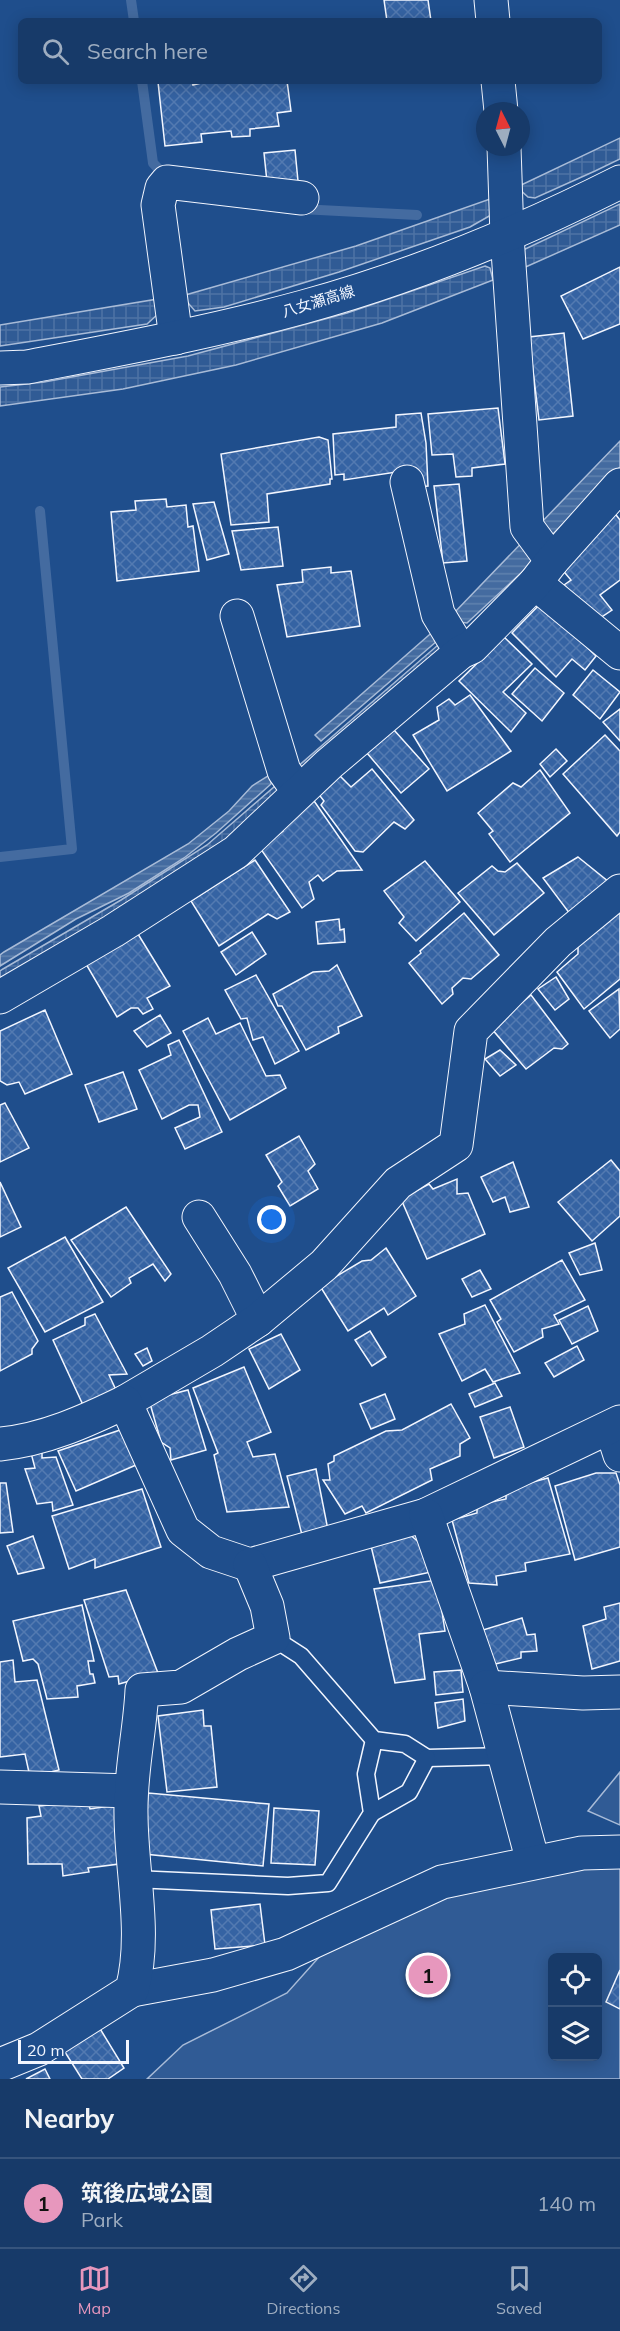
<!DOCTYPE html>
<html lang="en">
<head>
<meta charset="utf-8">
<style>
  :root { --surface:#173a69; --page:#244571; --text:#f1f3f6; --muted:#9eadc0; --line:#36547d; --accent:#e797bd }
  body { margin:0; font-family:Mulish,"Noto Sans JP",sans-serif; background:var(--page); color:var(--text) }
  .controls { position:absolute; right:18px; bottom:18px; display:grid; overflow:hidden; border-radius:9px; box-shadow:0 3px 15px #0003 }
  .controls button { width:54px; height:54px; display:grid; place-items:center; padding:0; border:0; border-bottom:2px solid var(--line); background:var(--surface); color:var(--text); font:30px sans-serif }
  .compass { position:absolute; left:476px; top:102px; width:54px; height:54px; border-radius:50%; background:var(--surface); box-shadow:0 3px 15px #0003; rotate:354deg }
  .scale { position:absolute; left:18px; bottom:15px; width:111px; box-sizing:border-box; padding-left:6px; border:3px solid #f2f6ff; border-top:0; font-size:16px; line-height:21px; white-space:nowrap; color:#f2f6ff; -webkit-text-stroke:4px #1f4e8c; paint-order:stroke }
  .you { position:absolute; left:272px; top:1220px; width:21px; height:21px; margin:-15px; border:4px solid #fff; border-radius:50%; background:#1a73e8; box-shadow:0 0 0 9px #1a73e833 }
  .badge { display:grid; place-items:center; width:39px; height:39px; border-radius:50%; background:var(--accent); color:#111; font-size:20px; font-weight:700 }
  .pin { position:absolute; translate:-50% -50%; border:3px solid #fff; box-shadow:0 2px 6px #0006 }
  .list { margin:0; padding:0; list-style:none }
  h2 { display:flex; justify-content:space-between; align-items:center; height:78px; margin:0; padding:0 24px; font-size:26px }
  h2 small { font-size:20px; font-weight:400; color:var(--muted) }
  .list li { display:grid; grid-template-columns:39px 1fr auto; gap:18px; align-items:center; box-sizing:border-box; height:90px; padding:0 24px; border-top:2px solid var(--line) }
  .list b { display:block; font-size:22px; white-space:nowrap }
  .list p { margin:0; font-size:20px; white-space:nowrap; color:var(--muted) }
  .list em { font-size:20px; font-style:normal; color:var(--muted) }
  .icon { flex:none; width:33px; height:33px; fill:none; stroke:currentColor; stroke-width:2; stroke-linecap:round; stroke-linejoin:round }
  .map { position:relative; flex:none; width:620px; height:2079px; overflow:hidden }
  .search { position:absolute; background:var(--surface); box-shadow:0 3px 15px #0003; left:18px; right:18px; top:18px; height:66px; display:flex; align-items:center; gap:15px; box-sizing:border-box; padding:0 21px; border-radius:9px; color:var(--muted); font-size:22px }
  .sheet { height:168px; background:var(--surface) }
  nav { display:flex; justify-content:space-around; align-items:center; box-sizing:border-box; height:84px; border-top:2px solid var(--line); background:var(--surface); font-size:16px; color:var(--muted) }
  nav a { display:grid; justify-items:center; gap:3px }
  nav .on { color:var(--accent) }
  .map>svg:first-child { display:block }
  .built { fill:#305b95; stroke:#a8bbd7; stroke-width:1.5; fill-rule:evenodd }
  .plaza { fill:url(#plaza-grid); stroke:#a8bbd7; stroke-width:1.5 }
  .water { fill:url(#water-rules); stroke:#a8bbd7; stroke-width:1.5 }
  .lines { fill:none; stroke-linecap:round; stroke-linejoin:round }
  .stream { stroke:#446ba0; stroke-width:10 }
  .building { fill:url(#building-cross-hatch); stroke:#f2f6ff; stroke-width:1.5 }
  .lane-casing { stroke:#f2f6ff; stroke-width:19 }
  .street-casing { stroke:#f2f6ff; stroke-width:35 }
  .primary-casing { stroke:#f2f6ff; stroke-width:35 }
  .lane { stroke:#1f4e8c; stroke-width:16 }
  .street { stroke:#1f4e8c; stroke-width:33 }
  .primary { stroke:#1f4e8c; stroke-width:33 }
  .labels { text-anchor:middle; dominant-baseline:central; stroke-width:4.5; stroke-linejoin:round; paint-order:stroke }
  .street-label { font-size:15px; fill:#f2f6ff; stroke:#1f4e8c }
</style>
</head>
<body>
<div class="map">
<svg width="620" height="2079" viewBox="0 0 620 2079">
  <defs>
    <pattern id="plaza-grid" width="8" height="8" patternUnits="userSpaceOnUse" patternTransform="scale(1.5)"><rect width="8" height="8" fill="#305b95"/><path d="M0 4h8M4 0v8" fill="none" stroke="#4e73a5"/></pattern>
    <pattern id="water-rules" width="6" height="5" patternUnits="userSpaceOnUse" patternTransform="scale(1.5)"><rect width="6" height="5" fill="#446ba0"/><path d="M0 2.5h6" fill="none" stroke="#5f81ae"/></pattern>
    <pattern id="building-cross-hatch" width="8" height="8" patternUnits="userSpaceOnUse" patternTransform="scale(1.5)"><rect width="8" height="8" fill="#3563a3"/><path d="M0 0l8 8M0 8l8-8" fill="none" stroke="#537ab1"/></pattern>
  </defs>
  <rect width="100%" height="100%" fill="#1f4e8c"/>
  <g class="built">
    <polygon points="620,1772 620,1825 588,1811"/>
    <path d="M 620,1860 L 620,2079 L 147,2079 L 183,2045 L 287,1993 L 320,1956 L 434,1898 ZM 552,1958 L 598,1958 L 598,2056 L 552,2056 Z"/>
  </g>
  <g class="plaza">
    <polygon points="620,138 620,159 595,171 535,198 528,197 517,187"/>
    <polygon points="490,199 491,215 470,227 339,272 224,307 195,311 182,296 356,246"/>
    <polygon points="620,204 620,225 521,269 521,251"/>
    <polygon points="485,266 490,268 493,280 382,323 236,365 123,389 0,406 0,387 44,382 188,356 347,313"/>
    <polygon points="158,299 158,314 147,324 0,346 0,325"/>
    <polygon points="535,563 536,572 216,852 0,986 0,971 3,969 121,900 207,845 438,645 466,629"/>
  </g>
  <g class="water">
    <polygon points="620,441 620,467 554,533 534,561 467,623 459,622 321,741 315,735 453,614"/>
    <polygon points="271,774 271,784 216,833 184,858 129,893 76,919 0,966 0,955 4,952 188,844 229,811 252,786"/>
  </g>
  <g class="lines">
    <g class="stream">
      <polyline points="131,0 134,21"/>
      <polyline points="142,81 153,163 168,179"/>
      <polyline points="300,209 417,215"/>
      <polyline points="0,857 72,849 40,511"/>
    </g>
  </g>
  <g class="building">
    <polygon points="384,0 428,0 431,21 387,21"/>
    <polygon points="192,81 193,85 209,81 287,81 291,111 277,113 279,126 250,129 250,136 232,137 231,131 201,134 202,142 165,146 158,82"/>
    <polygon points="295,150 298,181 267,182 264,153"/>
    <polygon points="620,267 620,324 583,339 561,296"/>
    <polygon points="564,333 573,416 539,420 529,337"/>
    <polygon points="498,408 505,464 472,468 472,476 456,477 453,454 432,455 428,414"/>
    <polygon points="421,413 426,443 428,486 419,487 403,471 344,480 344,474 335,475 333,434 396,427 396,415"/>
    <polygon points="319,437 328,440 332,479 330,479 330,484 267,494 269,522 231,525 221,454"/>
    <polygon points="459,484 467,561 443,563 434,486"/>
    <polygon points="166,499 167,507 186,505 188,527 193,526 199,571 117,581 111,512 136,510 135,501"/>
    <polygon points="214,502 229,554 207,560 193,504"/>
    <polygon points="613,511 620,520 620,580 600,595 612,610 597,620 564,585 571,580 560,567"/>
    <polygon points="278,527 283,566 241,570 232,531"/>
    <polygon points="331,567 331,573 351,571 360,626 287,637 277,585 303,582 302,570"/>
    <polygon points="541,603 596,656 585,670 572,659 556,677 512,633"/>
    <polygon points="504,637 532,664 503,692 526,713 511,732 459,681"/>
    <polygon points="535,668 564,693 542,721 512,694"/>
    <polygon points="593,670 620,692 600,719 573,695"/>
    <polygon points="470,695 511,751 447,791 413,735 439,720 437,707 449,699 455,705"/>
    <polygon points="620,709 620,741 603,722"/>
    <polygon points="394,730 429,769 401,793 367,753"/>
    <polygon points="605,735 620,751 620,832 617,836 563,774"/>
    <polygon points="556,749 567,761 550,777 540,764"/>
    <polygon points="372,769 414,820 405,829 394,822 363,852 355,851 321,805 324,801 317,792 339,775 351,787"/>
    <polygon points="540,770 570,813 510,862 489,834 493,831 478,813 513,783 521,787"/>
    <polygon points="312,798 362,870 337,871 323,881 318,875 309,882 314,899 302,908 260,848 283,831 283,825"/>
    <polygon points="578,857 609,882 570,914 543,878"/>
    <polygon points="255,860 290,912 277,919 268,914 219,946 191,901"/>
    <polygon points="425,861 460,902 416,941 399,923 404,917 384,891"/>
    <polygon points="517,863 544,893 494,935 458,893 492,866 498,871 505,872"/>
    <polygon points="620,910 620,979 584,1009 557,972 578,954 578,946"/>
    <polygon points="464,913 499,955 471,979 463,978 452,988 453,994 442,1004 409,963 421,953 420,951"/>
    <polygon points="339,919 340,930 344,929 345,942 318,944 316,922"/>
    <polygon points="252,932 266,954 236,975 221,952"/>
    <polygon points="138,934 170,986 147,998 153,1009 143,1014 138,1008 131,1008 117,1017 86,964"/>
    <polygon points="337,965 362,1016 338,1027 339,1033 306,1050 282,1006 278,1006 273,994 313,972 329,971"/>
    <polygon points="256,975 299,1051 275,1064 263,1037 253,1040 247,1018 241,1019 225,990"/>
    <polygon points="556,977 569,999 555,1010 538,989"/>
    <polygon points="619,989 620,1029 610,1038 589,1011"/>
    <polygon points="531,995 568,1044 562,1049 554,1048 526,1069 491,1028"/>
    <polygon points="45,1010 72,1074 25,1094 19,1082 7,1085 0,1081 0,1031"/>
    <polygon points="160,1015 171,1033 147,1047 134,1031"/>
    <polygon points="208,1018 216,1034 240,1023 266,1076 280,1075 286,1088 230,1120 183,1031"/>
    <polygon points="179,1040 222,1132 185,1149 175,1128 200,1117 198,1105 189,1105 162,1119 139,1070 171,1055 168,1045"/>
    <polygon points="500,1050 516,1065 500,1076 485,1059"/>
    <polygon points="123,1072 137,1109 99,1122 85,1085"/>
    <polygon points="5,1103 29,1148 0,1162 0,1105"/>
    <polygon points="299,1136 315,1164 308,1171 318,1189 290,1206 278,1186 282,1182 266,1155"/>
    <polygon points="611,1160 620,1171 620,1216 592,1241 558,1202"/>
    <polygon points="513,1162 529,1207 510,1212 505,1197 493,1202 481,1177"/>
    <polygon points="457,1179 457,1194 468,1193 485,1234 427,1259 401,1199 429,1184 433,1189"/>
    <polygon points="0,1182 21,1227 0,1237"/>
    <polygon points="126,1207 171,1274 165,1281 153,1264 129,1278 131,1283 111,1297 71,1240"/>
    <polygon points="65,1237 103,1302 45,1332 8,1268"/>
    <polygon points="595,1243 602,1270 580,1275 569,1253"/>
    <polygon points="386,1248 416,1296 388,1315 384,1308 348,1331 320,1286 362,1261 371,1260"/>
    <polygon points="562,1260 585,1300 554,1315 559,1324 542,1329 543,1337 514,1352 497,1322 501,1319 490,1300"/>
    <polygon points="480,1270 491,1289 472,1297 462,1279"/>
    <polygon points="12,1292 38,1341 32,1349 32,1354 0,1371 0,1297"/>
    <polygon points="485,1305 520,1373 493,1382 485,1369 462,1381 439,1334 465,1324 464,1314"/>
    <polygon points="588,1306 598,1331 572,1344 559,1320"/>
    <polygon points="95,1314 127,1374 109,1375 116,1390 83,1405 53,1340 85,1325 85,1318"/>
    <polygon points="370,1331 386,1357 372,1366 355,1340"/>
    <polygon points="281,1334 300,1370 269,1389 249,1349"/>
    <polygon points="577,1346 584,1360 554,1377 545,1363"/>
    <polygon points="147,1348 152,1361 143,1366 135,1354"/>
    <polygon points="244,1367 271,1432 247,1442 253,1457 275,1454 289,1507 227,1512 214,1455 218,1453 193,1388"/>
    <polygon points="495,1383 502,1396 475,1407 469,1394"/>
    <polygon points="188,1390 206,1450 171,1460 170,1448 161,1442 149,1400"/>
    <polygon points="385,1394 395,1419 371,1429 360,1404"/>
    <polygon points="451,1404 470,1438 460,1444 460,1456 430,1469 432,1480 366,1513 362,1506 345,1514 323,1480 330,1480 328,1464 334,1461 334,1456 386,1431 402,1430"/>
    <polygon points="510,1407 524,1447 494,1458 480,1417"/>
    <polygon points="123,1429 136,1465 76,1491 58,1451"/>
    <polygon points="42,1452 42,1458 56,1457 73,1505 53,1511 52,1502 37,1504 25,1469 35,1468 31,1453"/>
    <polygon points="316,1469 328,1530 302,1535 287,1476"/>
    <polygon points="596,1473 616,1473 620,1485 620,1547 575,1560 555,1486"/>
    <polygon points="548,1478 570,1554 525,1563 526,1571 496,1576 497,1585 469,1583 452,1520 477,1513 477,1505 506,1499 506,1489"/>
    <polygon points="0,1483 6,1483 13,1532 0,1533"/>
    <polygon points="142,1489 161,1547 95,1568 95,1559 69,1569 52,1516"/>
    <polygon points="408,1533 422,1545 431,1572 380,1583 371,1546"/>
    <polygon points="33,1536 44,1568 18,1574 7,1546"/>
    <polygon points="437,1580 445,1631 419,1634 425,1679 395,1683 374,1589"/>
    <polygon points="126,1590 158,1673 119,1684 118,1676 109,1677 84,1600"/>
    <polygon points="620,1603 620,1661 592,1669 583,1626 606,1619 604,1607"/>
    <polygon points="82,1605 94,1661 88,1661 90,1674 93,1674 95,1683 77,1686 78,1697 47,1699 38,1664 33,1659 23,1661 13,1621"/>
    <polygon points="522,1618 527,1635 535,1634 537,1651 521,1652 521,1658 491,1665 483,1630"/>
    <polygon points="13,1660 15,1682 37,1680 59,1770 30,1777 25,1754 0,1757 0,1662"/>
    <polygon points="461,1670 463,1692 436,1695 434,1672"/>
    <polygon points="463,1699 465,1721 438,1728 435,1703"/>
    <polygon points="203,1710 204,1726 211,1726 217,1787 167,1792 158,1716"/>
    <polygon points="148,1793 269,1804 263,1866 144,1854"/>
    <polygon points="88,1801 90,1809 116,1805 119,1864 88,1868 89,1872 63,1876 62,1864 28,1864 27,1818 41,1816 39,1806"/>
    <polygon points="274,1808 319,1811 315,1865 271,1863"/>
    <polygon points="260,1904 265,1945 215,1949 211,1910"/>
    <polygon points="620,1970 620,2009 606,2002"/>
    <polygon points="99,2027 124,2068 108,2079 82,2079 63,2049"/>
    <polygon points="45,2069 50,2079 26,2079"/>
  </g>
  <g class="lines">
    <defs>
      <g id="lane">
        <polyline points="273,1638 301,1656 374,1740 405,1744 427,1758 507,1756"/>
        <polyline points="372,1813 409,1792 427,1758"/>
        <polyline points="134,1879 288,1886 328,1883 372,1813 366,1774 374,1740"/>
      </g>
      <g id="street">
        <polyline points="491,0 493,21"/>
        <polyline points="498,81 501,111"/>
        <polyline points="504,147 507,236 527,527 552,561"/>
        <polyline points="176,338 158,205 162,188 167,182 302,198"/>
        <polyline points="407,482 438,614 461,652"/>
        <polyline points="535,583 620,653"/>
        <polyline points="237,616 284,771 299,792"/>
        <polyline points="0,997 113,931 236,852 329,764 461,652 472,647 535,583 552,561 620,485"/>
        <polyline points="199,1217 235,1274 258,1320"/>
        <polyline points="125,1402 212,1351 258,1320 324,1265 398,1183 456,1145 471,1031 558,942 620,891"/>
        <polyline points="611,1427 620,1455"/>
        <path d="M 0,1444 C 44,1440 86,1421 125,1402 L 183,1530 L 211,1552 L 250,1565 L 426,1515 L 620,1422"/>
        <polyline points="426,1515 486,1687 533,1862"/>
        <polyline points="486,1687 583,1693 620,1692"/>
        <polyline points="0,1787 131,1791"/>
        <polyline points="132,1990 213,1975 286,1954 442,1882 582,1853 620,1852"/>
        <path d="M 0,2065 L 39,2049 L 132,1990 C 147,1934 131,1871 131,1814 C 130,1772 140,1732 142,1690 L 181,1687 L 238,1654 L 273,1638 L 267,1606 L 250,1565"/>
      </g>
      <path id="primary" d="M 0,368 L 27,367 C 120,349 212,332 303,307 C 413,277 519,233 620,182"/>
    </defs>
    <use href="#lane" class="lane-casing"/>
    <use href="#street" class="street-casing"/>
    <use href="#primary" class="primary-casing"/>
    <use href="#lane" class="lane"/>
    <use href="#street" class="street"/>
    <use href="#primary" class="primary"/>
  </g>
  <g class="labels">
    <g class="street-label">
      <text transform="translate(318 301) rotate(-17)">八女瀬高線</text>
    </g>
  </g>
</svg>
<div class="controls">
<button><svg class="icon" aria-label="locate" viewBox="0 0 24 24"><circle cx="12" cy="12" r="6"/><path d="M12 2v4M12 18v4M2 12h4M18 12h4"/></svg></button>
<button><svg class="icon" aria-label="layers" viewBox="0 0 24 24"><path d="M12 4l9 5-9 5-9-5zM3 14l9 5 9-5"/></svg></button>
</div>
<svg class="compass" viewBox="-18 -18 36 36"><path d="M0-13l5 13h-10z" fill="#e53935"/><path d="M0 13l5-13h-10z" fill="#9eadc0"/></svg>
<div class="scale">20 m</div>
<div class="you"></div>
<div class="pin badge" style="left:428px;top:1975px">1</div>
<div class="search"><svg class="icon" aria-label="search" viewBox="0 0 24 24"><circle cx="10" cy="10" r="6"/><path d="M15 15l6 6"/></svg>Search here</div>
</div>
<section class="sheet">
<h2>Nearby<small></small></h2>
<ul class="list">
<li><span class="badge">1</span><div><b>筑後広域公園</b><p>Park</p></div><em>140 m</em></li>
</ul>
</section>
<nav>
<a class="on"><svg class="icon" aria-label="map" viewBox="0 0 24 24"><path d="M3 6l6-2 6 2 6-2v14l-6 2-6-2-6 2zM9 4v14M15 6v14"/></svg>Map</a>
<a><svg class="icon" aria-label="directions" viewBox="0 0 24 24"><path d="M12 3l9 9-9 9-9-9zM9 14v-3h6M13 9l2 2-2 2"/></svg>Directions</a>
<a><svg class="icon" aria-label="saved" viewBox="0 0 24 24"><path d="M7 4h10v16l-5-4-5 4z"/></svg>Saved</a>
</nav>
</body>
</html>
